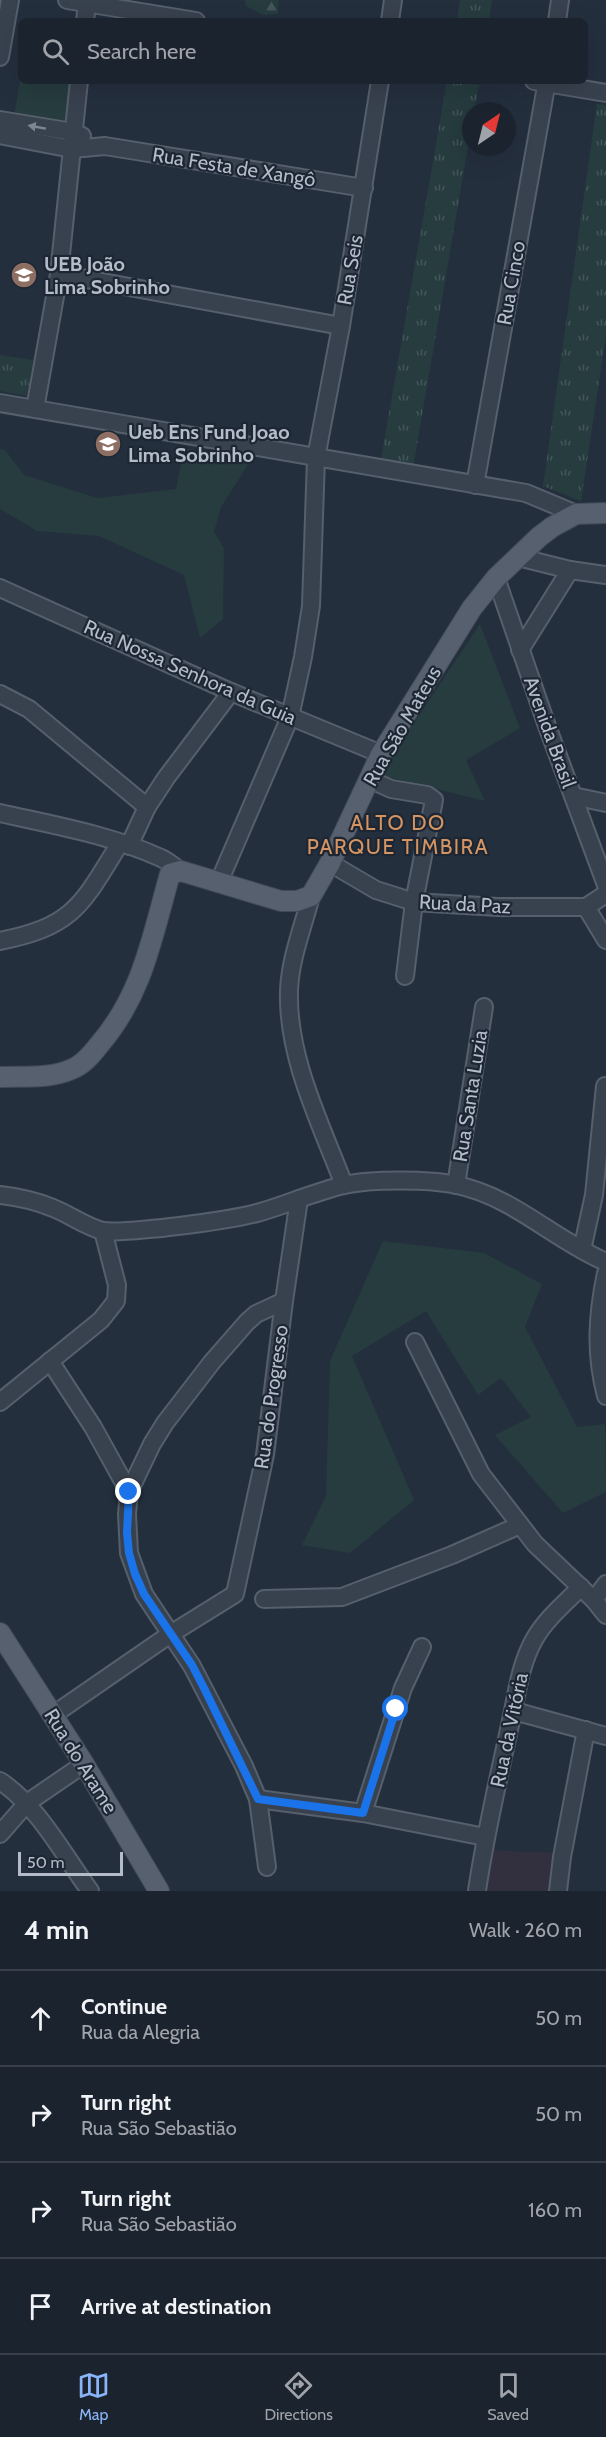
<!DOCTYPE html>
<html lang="en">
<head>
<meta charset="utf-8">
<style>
  :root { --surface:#1b232e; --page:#242b36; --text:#f1f3f6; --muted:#a0a4aa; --line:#39404a; --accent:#8ab4f8 }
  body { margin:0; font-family:Cabin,sans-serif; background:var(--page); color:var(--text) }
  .compass { position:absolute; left:462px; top:102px; width:54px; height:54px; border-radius:50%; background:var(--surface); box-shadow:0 6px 24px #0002; rotate:35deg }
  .scale { position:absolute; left:18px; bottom:15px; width:105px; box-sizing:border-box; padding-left:6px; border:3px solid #b4bcc9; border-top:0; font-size:16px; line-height:21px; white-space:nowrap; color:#b4bcc9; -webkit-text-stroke:4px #1d2633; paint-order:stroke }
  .stop { position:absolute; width:18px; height:18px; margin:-14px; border:4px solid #1a73e8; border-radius:50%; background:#fff }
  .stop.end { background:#1a73e8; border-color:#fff; box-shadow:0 2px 6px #0008 }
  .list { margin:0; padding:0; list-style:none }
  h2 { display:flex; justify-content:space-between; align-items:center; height:78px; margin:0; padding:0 24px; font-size:26px }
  h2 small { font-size:20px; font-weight:400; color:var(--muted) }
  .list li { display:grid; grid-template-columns:39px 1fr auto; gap:18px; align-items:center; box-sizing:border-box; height:96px; padding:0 24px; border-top:2px solid var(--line) }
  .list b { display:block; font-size:22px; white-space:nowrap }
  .list p { margin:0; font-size:20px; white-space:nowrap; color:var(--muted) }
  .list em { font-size:20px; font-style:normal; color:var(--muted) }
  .icon { flex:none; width:33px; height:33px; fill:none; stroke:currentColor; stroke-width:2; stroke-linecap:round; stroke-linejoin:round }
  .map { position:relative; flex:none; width:606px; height:1891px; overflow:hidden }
  .search { position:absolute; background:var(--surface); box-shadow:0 6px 24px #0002; left:18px; right:18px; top:18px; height:66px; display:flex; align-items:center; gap:15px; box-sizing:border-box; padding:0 21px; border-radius:9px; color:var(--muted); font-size:22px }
  .sheet { height:462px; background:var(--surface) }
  nav { display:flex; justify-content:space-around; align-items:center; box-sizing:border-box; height:84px; border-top:2px solid var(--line); background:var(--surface); font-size:16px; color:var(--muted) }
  nav a { display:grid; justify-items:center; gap:3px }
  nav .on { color:var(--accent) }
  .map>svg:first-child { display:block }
  .medical { fill:#32303f }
  .green { fill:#263c3f }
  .forest { fill:url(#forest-firs) }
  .park { fill:url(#park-tufts) }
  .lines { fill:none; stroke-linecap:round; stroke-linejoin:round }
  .minor-casing { stroke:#565f6c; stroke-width:20 }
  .major-casing { stroke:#414a57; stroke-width:22 }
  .minor { stroke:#38414e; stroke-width:16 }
  .major { stroke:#56606e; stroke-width:20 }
  .oneway { fill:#7c8592 }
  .route { stroke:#1a73e8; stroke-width:8 }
  .labels { text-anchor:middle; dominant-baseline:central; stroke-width:4.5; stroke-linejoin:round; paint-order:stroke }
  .street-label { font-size:20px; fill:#b4bcc9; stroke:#1d2633 }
  .poi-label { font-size:20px; font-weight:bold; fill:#b4bcc9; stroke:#1d2633; text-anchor:start }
  .neighbourhood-label { font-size:21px; letter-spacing:1.5px; fill:#d59563; stroke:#1d2633 }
</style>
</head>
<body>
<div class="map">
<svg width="606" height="1891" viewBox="0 0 606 1891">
  <defs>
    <pattern id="forest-firs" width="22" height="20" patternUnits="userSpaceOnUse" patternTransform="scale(1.5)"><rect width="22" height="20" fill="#263c3f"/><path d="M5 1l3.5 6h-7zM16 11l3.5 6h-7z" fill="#435659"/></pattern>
    <pattern id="park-tufts" width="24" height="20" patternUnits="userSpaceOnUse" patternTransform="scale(1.5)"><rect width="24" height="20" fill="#263c3f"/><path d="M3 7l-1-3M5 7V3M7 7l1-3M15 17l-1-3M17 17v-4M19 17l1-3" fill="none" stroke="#435659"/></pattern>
  </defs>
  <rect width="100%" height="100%" fill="#242f3e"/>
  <polygon class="medical" points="488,1850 556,1853 553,1891 483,1891"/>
  <g class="green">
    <polygon points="21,74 21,81 78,81 70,130 14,117"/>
    <polygon points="184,448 251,460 221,507 214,532 224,548 223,619 200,638 184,575 99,536 37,531 0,509 0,449 5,450 24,475 97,498 176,489"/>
    <polygon points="480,624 520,728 466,760 485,801 379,775"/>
    <polygon points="383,1241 484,1253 542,1284 525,1327 577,1427 605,1424 606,1492 563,1513 495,1435 531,1417 501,1378 478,1395 426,1311 352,1356 414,1500 350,1553 302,1545 326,1496 330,1361"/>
  </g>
  <polygon class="forest" points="245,0 279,0 278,14 263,15 246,6"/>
  <g class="park">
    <polygon points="460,0 492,0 489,21 457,21"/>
    <polygon points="447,81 479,85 474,111 471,111 471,129 413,468 381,459"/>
    <polygon points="597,104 606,105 606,335 581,501 543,486"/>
    <polygon points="0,355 33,360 27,396 0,391"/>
  </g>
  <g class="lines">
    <defs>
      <g id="minor">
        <polyline points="67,0 196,21"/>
        <polyline points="85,21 87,4"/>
        <polyline points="390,21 393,0"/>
        <polyline points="557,21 560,0"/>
        <polyline points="0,57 10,0"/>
        <polyline points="534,81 606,93"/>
        <polyline points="0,120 73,132 82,136"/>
        <polyline points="0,135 72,149 105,146 364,188"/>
        <polyline points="59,274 341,326"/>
        <polyline points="0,403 526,493 576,514"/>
        <polyline points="35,409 59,274 79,81"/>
        <polyline points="475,485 547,81"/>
        <polyline points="518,557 570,570"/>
        <polyline points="496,578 547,726 606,885"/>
        <polyline points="0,588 231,692 381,754"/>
        <polyline points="520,650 570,570 606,575"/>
        <polyline points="0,694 29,709 147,807"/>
        <polyline points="369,779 391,789 427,795 434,800 414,902 405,976"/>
        <polyline points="573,796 606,803"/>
        <path d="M 0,813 C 53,825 111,835 161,858 C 168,861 174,867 181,871"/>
        <polyline points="129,846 147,807 166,778 231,692"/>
        <polyline points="330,863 376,890 414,902 498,907 586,907 606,894"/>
        <polyline points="219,882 290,717 303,657 311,606 316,458 341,326 380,81"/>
        <path d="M 311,896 C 303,927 290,959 289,991 C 287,1058 321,1124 344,1185"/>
        <polyline points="586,907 606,940"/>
        <path d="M 0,941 C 75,926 82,904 120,843"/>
        <polyline points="456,1185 484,1007"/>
        <path d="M 0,1195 C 18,1197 36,1201 53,1208 C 69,1214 86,1227 103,1231 C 118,1233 146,1229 162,1228 C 194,1224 226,1221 257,1213 C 286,1205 314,1192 344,1185 C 371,1179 429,1179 457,1185 C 514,1197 554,1240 606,1262"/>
        <polyline points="582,1250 594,1195 605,1086"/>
        <path d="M 606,1273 C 597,1316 595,1354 606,1396"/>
        <polyline points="415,1342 481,1474 535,1544 594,1600 606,1615"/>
        <polyline points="50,1361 93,1427 129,1492"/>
        <polyline points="0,1402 101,1320 116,1301 117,1285 103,1231"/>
        <polyline points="264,1599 342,1597 452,1555 520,1525"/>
        <polyline points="594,1600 606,1584"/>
        <polyline points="514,1711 606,1736"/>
        <polyline points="53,1715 169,1635 235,1594 265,1455 284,1301 299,1199"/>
        <path d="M 0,1781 C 39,1807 63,1854 90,1891"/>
        <polyline points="258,1799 363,1813 485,1837"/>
        <polyline points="363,1813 403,1688 422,1647"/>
        <polyline points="0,1834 27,1803 84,1764"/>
        <polyline points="267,1867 258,1799 244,1766 192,1666 144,1594 129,1553 127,1514 129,1492 152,1444 165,1423 212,1362 247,1322 256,1314 284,1301"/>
        <path d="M 477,1891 C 485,1835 498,1781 510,1725 C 517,1695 519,1666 535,1638 C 546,1619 565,1603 581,1587"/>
        <polyline points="558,1891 562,1857 586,1730"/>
      </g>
      <g id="major">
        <path d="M 0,1077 C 24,1076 50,1079 72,1069 C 83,1065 92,1054 99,1045 C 143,994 152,937 170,874 L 181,871 L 281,901 L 297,901 L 311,896 L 330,863 L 381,754 L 472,608 L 496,578 L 539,537 L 552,527 L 576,514 L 606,513"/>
        <polyline points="0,1633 84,1764 159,1891"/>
      </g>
    </defs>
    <use href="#minor" class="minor-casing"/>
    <use href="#major" class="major-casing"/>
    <use href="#minor" class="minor"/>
    <use href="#major" class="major"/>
  </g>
  <defs><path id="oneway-solid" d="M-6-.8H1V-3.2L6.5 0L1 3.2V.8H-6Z" transform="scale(1.5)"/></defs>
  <use class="oneway" href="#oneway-solid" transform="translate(37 127) rotate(-170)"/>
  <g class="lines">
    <polyline class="route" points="129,1492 127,1533 129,1553 135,1574 144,1594 192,1665 204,1688 258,1799 363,1813 396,1709"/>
  </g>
  <defs>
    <symbol id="school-disc" viewBox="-11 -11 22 22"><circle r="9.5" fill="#8d6e63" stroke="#1d2633"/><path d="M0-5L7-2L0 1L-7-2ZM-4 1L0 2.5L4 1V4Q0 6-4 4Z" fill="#fff"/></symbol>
  </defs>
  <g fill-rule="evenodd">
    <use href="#school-disc" x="9" y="260" width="30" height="30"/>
    <use href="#school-disc" x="93" y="429" width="30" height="30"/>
  </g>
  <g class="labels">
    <g class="street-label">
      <text transform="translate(234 167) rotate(9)">Rua Festa de Xangô</text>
      <text transform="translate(350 270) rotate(-80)">Rua Seis</text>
      <text transform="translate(511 283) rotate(-80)">Rua Cinco</text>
      <text transform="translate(190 672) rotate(24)">Rua Nossa Senhora da Guia</text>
      <text transform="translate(402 726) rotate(-60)">Rua São Mateus</text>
      <text transform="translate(550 732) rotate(70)">Avenida Brasil</text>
      <text transform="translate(465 904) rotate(3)">Rua da Paz</text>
      <text transform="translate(470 1096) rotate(-81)">Rua Santa Luzia</text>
      <text transform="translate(271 1397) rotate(-82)">Rua do Progresso</text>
      <text transform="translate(509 1730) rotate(-78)">Rua da Vitória</text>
      <text transform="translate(81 1761) rotate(58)">Rua do Arame</text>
    </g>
    <g class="poi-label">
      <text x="44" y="264">UEB João<tspan x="44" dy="23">Lima Sobrinho</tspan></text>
      <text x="128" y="432">Ueb Ens Fund Joao<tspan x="128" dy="23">Lima Sobrinho</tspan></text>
    </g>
    <g class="neighbourhood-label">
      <text x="398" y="822">ALTO DO<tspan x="398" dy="24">PARQUE TIMBIRA</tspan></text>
    </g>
  </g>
</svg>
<svg class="compass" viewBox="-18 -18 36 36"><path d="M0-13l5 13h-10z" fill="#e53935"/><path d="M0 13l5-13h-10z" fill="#a0a4aa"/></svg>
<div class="scale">50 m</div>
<div class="stop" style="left:396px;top:1709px"></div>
<div class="stop end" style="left:129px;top:1492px"></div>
<div class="search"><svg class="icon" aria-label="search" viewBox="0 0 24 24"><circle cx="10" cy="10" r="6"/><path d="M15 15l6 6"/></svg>Search here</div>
</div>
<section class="sheet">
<h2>4 min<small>Walk · 260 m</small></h2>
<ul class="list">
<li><svg class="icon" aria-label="ahead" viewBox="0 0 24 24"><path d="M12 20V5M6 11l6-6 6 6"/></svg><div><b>Continue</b><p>Rua da Alegria</p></div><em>50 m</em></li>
<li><svg class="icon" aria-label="right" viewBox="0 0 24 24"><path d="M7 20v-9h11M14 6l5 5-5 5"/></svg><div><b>Turn right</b><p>Rua São Sebastião</p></div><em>50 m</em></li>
<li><svg class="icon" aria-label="right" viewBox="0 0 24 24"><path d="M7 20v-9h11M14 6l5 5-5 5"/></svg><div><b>Turn right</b><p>Rua São Sebastião</p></div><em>160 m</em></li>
<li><svg class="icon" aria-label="arrive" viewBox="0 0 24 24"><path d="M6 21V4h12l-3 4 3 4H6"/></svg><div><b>Arrive at destination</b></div></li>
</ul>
</section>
<nav>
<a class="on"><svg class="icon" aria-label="map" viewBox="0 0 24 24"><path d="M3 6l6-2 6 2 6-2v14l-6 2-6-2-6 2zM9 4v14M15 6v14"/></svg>Map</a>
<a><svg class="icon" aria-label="directions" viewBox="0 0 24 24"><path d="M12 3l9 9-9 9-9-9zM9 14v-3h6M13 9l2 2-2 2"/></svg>Directions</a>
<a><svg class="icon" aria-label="saved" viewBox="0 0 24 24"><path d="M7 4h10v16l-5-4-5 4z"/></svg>Saved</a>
</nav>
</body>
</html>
